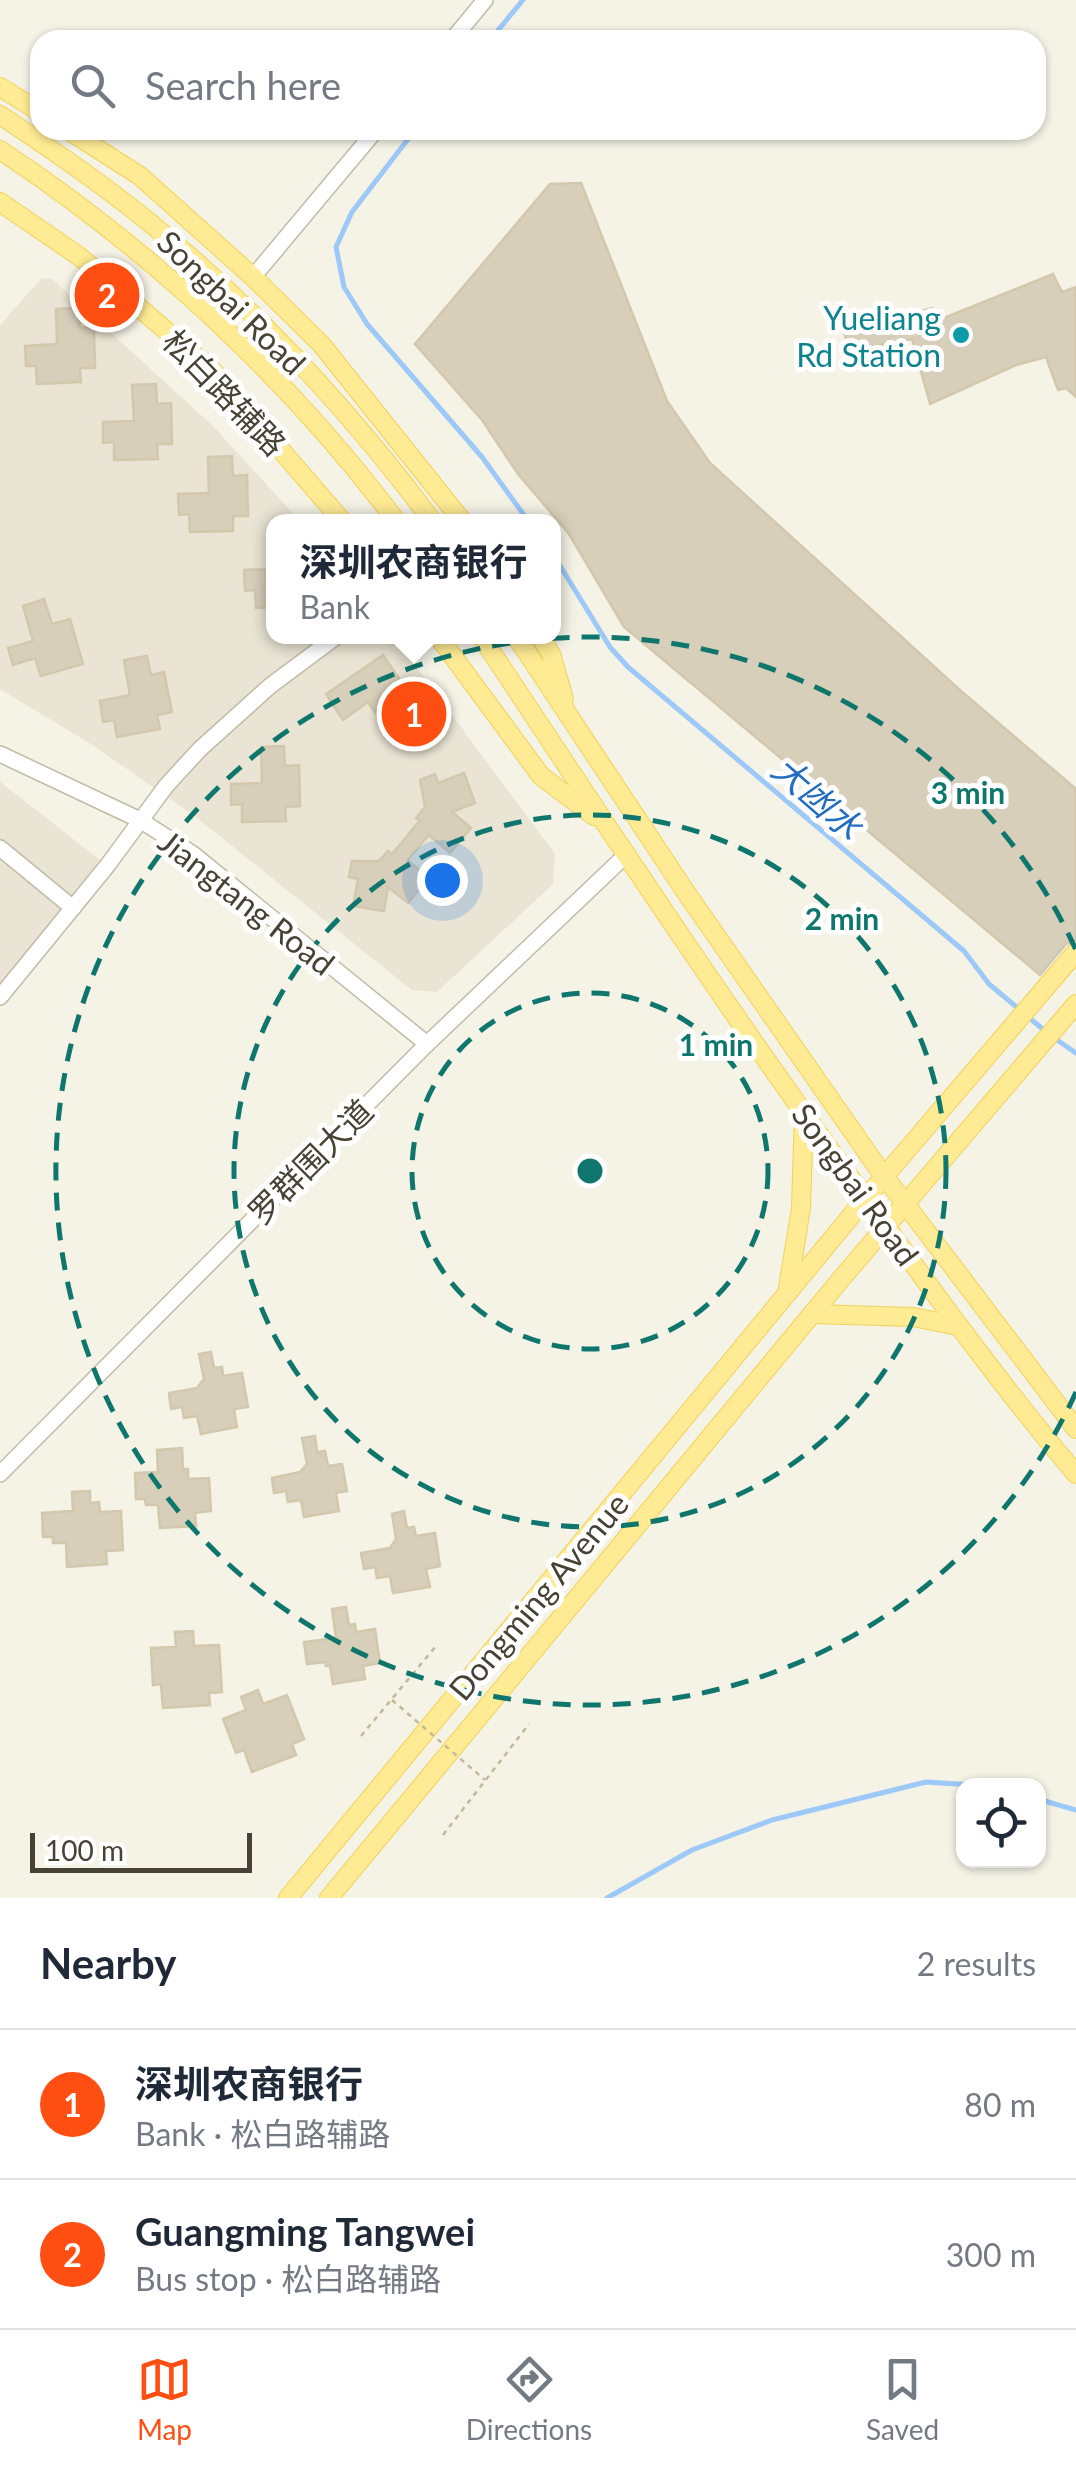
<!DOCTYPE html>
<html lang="en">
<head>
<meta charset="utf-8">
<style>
  :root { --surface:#fff; --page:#f6f6f7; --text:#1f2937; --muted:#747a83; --line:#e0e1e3; --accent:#ff4e12 }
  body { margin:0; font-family:Lato,"Noto Sans SC",sans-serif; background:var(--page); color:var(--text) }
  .controls { position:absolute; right:30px; bottom:30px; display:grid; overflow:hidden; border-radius:20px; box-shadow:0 2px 8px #0004 }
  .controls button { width:90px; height:90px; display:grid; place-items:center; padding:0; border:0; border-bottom:2px solid var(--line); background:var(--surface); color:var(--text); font:50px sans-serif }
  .scale { position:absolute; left:30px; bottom:25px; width:222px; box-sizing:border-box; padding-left:10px; border:5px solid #484234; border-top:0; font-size:28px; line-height:35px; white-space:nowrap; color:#484234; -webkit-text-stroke:8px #fff; paint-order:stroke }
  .you { position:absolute; left:442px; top:880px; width:35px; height:35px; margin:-25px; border:8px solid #fff; border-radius:50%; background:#1a73e8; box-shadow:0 0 0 15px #1a73e833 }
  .badge { display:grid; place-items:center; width:65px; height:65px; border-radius:50%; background:var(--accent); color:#fff; font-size:32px; font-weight:700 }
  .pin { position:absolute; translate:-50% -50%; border:5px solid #fff; box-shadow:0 2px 10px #0006 }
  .popup { position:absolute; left:266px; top:514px; width:295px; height:130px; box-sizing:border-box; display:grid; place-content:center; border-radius:20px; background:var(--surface); filter:drop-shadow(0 2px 8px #0005); font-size:32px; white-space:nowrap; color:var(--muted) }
  .popup b { font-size:38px; color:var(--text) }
  .popup::after { content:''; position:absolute; left:50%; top:100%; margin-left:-20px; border:20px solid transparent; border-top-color:var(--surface) }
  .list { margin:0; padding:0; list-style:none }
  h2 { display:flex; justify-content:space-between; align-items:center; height:130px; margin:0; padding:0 40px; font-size:42px }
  h2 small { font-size:32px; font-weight:400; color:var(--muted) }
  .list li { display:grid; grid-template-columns:65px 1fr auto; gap:30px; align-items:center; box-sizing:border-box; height:150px; padding:0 40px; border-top:2px solid var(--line) }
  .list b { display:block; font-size:38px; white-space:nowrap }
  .list p { margin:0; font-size:32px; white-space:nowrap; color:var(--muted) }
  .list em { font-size:32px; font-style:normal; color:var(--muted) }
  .icon { flex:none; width:55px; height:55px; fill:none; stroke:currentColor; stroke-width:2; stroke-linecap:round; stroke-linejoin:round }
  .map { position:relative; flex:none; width:1076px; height:1898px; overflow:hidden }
  .search { position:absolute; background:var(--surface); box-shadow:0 2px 8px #0004; left:30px; right:30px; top:30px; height:110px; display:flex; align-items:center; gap:25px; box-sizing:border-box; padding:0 35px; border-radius:30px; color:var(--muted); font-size:38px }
  .sheet { height:430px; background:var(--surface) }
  nav { display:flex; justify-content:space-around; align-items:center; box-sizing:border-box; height:140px; border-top:2px solid var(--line); background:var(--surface); font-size:28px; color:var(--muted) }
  nav a { display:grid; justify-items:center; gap:5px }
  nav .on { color:var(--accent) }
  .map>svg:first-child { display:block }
  .residential { fill:#e9e4d3 }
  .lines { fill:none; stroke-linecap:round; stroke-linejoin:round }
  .stream { stroke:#9cc9f8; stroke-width:5 }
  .building { fill:#d7cfba; stroke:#d3c8ac; stroke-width:2.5 }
  .minor-casing { stroke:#c1bba7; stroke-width:18 }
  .major-casing { stroke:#f0d258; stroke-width:20 }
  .path { stroke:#c4b997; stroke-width:2.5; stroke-dasharray:5 5; stroke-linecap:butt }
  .minor { stroke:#fff; stroke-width:15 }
  .major { stroke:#ffeb94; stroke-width:18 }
  .path-bridge { stroke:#c4b997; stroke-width:2.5; stroke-dasharray:5 5; stroke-linecap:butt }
  .ring { fill:none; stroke:#0f766e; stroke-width:5; stroke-dasharray:18 12 }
  .culture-dot { fill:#0f9aa8; stroke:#fff; stroke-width:4 }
  .labels { text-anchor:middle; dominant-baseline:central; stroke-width:10; stroke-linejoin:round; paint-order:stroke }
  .street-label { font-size:32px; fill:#484234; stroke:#fff }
  .culture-label { font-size:32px; fill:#0d838f; stroke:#fff; text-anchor:end }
  .water-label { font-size:35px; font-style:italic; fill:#226dbf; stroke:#fff }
  .centre { fill:#0f766e; stroke:#fff; stroke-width:5 }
  .ring-label { font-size:30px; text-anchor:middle; font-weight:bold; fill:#0f766e; stroke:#fff; stroke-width:10; stroke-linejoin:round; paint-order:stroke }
</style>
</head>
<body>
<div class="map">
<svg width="1076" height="1898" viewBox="0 0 1076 1898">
  <rect width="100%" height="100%" fill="#f5f2e6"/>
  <g class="residential">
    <polygon points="51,278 213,426 300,521 274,522 274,636 394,637 555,854 553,884 437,992 412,990 196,817 91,744 0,689 0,325 41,279"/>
    <polygon points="0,782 100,860 0,984"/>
  </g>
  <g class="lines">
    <g class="stream">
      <polyline points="490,40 523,0"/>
      <polyline points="415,130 352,212 336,247 344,287 367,324 482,457 529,522"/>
      <polyline points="554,556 610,647 628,667 964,951 989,984 1045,1031"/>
      <polyline points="1054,1038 1076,1053"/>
      <polyline points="1038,1799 1076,1810"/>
      <polyline points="607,1898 692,1850 772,1820 926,1782 990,1786"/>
    </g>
  </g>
  <g class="building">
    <polygon points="581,183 667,401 710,463 961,691 1076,789 1076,940 1066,944 1040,975 624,627 569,534 518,474 482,420 415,344 550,184"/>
    <polygon points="1053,274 1062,292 1076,287 1076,397 1066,388 1058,390 1046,357 1016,365 930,404 912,339 849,351 844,331 932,308 944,318"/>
    <polygon points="79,308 80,328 94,327 95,368 80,368 81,382 37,384 36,366 26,366 25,346 57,344 56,309"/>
    <polygon points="156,384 157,404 171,403 172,444 157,444 158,459 114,460 114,442 103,443 103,422 134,421 132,385"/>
    <polygon points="232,456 233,476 247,475 248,516 233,516 233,531 190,532 189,514 179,515 178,494 209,493 208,457"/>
    <polygon points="274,569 274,607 256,608 255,590 245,591 244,570"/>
    <polygon points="44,599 52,624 70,619 83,664 41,676 35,658 13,665 8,648 33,641 23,606"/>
    <polygon points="383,655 422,712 390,734 368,702 343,720 326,694"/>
    <polygon points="147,656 151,675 164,672 172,712 157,715 160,729 117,737 114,720 103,722 100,701 130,695 124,660"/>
    <polygon points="284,746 285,766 299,765 300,806 285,807 286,821 242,822 242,804 231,805 231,784 262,783 261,747"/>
    <polygon points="464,773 475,803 452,812 471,828 450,853 429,835 407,860 429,878 408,903 388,887 384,911 353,906 358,879 349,877 352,861 379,861 388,851 392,854 408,835 420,820 416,818 425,807 420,780 435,774 438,783"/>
    <polygon points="211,1352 214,1368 222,1367 223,1376 242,1373 248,1407 234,1409 237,1427 201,1434 197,1416 184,1418 182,1407 171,1409 169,1393 197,1388 204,1379 199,1354"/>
    <polygon points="315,1436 317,1452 325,1451 328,1466 342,1464 347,1491 336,1493 339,1511 304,1517 301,1500 288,1502 286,1491 274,1493 272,1478 300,1472 307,1464 302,1438"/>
    <polygon points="182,1448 183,1469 188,1469 188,1479 209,1478 211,1511 195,1513 196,1526 160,1528 158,1505 146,1505 145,1499 136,1499 135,1473 158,1472 157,1450"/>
    <polygon points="90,1491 90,1503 99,1502 100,1512 121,1511 123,1550 106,1551 107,1564 67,1567 66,1543 53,1543 53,1537 43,1537 42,1513 73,1511 72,1492"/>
    <polygon points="404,1511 407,1528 414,1527 416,1536 435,1533 440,1566 426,1569 430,1587 393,1593 390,1576 377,1578 375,1567 364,1569 361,1553 390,1548 396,1539 392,1514"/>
    <polygon points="346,1607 349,1625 355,1624 356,1632 375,1629 380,1663 363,1666 365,1679 333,1684 330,1666 326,1666 325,1662 307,1664 304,1642 336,1638 332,1609"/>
    <polygon points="193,1631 194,1646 219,1645 222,1692 209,1693 210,1705 163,1708 161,1684 153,1685 151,1648 176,1647 175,1632"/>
    <polygon points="258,1690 263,1704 287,1695 304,1739 292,1744 296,1755 252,1772 244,1750 236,1753 223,1719 246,1710 241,1697"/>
  </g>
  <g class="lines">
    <defs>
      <g id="minor">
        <polyline points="452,40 485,0"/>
        <polyline points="253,277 376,130"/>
        <polyline points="0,754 140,820 193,854 427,1044"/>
        <polyline points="0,848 73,908"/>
        <polyline points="0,997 107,866 166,786 200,749 270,686 337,636"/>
        <polyline points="0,1474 427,1044 626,855"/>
      </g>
      <g id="major">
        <polyline points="0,87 40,112"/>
        <path d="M 0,115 C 57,153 114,192 167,237 C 266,320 356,419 433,522"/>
        <polyline points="68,130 140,176 253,277 321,344 463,522"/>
        <path d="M 0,150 C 151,250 288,377 397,522"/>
        <polyline points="0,202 80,257 212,370 343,522"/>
        <polyline points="438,636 541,776 594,816"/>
        <path d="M 481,636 C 613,836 745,1036 887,1228 C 948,1312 1009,1395 1076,1474"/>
        <polyline points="516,636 685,891 878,1168 1076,1429"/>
        <polyline points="540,636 551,654 564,699"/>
        <polyline points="787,1294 801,1208 804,1112"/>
        <polyline points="812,1314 913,1317 958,1326"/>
        <polyline points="288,1898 865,1199 1076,952"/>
        <polyline points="329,1898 841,1279 1076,1004"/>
      </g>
    </defs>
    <use href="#minor" class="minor-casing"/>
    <use href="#major" class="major-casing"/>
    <g class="path">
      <polyline points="361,1736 436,1646"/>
      <polyline points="443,1835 529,1724"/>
    </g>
    <use href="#minor" class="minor"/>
    <use href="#major" class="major"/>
    <polyline class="path-bridge" points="392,1700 485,1780"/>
  </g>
  <g class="ring">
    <circle cx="590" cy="1171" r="178"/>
    <circle cx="590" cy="1171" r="356"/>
    <path d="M1076 1392A534 534 0 1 1 1076 950"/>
  </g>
  <circle class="culture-dot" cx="961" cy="335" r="10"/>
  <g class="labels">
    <g class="street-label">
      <text transform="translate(232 302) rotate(44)">Songbai Road</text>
      <text transform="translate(225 392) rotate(46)">松白路辅路</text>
      <text transform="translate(247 902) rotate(38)">Jiangtang Road</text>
      <text transform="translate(310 1161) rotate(-45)">罗群围大道</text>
      <text transform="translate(856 1184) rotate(54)">Songbai Road</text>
      <text transform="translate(538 1596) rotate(-50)">Dongming Avenue</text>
    </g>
    <g class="culture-label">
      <text x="941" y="317">Yueliang<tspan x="941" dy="37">Rd Station</tspan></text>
    </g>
    <g class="water-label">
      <text transform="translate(818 797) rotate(41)">大凼水</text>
    </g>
  </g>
  <circle cx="590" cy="1171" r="15" class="centre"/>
  <g class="ring-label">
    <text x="968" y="804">3 min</text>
    <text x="842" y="930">2 min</text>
    <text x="716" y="1056">1 min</text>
  </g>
</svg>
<div class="controls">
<button><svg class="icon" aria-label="locate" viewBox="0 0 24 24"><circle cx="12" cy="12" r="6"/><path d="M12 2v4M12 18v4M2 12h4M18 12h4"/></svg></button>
</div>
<div class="scale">100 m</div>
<div class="you"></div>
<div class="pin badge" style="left:414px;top:714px">1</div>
<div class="popup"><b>深圳农商银行</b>Bank</div>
<div class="pin badge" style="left:107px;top:295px">2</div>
<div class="search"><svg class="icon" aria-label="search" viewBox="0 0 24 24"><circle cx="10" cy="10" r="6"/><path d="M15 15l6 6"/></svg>Search here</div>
</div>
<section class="sheet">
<h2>Nearby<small>2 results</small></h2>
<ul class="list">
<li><span class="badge">1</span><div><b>深圳农商银行</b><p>Bank · 松白路辅路</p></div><em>80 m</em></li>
<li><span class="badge">2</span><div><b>Guangming Tangwei</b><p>Bus stop · 松白路辅路</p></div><em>300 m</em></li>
</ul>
</section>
<nav>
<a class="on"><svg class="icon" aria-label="map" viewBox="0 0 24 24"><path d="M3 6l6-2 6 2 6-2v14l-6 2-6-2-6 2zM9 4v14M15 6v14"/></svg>Map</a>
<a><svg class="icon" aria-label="directions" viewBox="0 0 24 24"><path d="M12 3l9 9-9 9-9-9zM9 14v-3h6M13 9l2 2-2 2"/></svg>Directions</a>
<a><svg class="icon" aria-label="saved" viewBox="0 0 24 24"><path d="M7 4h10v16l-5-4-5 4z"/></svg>Saved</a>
</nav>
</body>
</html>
